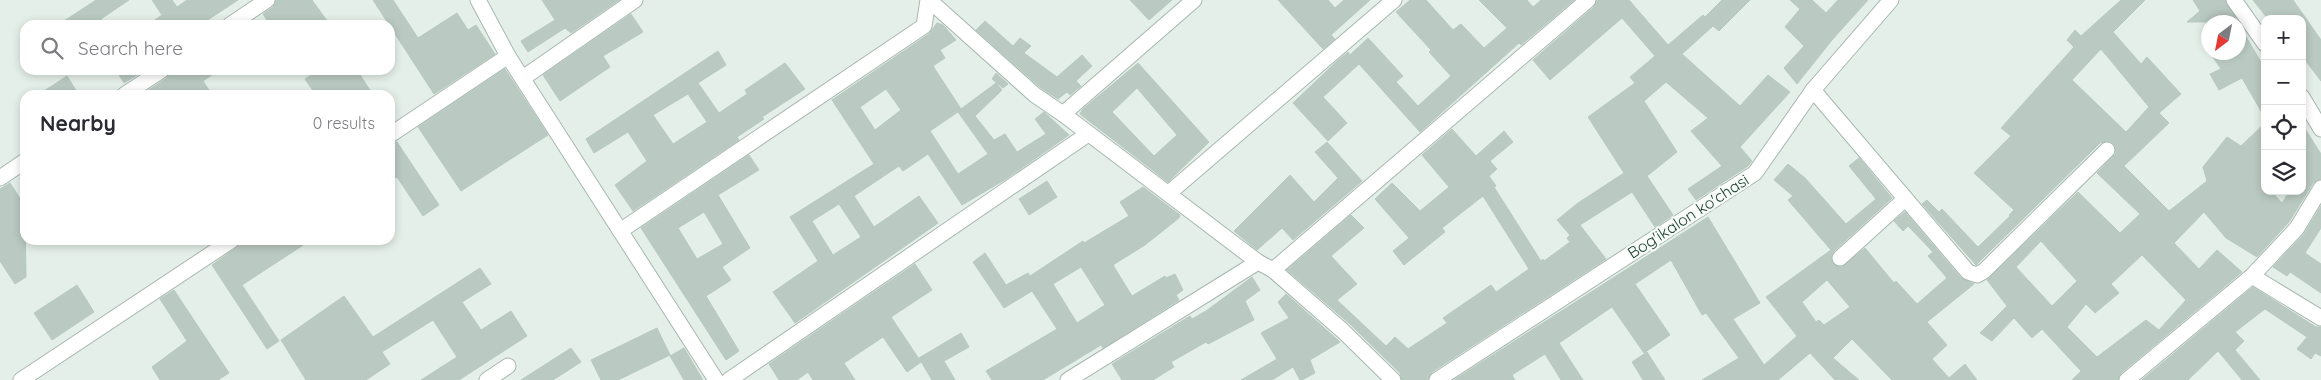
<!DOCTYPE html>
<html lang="en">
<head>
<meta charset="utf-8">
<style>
  :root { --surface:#fff; --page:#f7f7f7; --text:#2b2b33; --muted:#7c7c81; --line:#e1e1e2 }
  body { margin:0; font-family:Quicksand,sans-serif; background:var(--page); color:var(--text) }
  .controls { position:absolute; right:15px; top:15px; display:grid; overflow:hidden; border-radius:10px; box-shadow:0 2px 8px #0003 }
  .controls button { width:45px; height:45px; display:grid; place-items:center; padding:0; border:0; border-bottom:1px solid var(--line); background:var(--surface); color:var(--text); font:25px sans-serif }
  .compass { position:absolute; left:2201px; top:15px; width:45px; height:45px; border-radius:50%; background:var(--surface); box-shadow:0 2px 8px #0003; rotate:212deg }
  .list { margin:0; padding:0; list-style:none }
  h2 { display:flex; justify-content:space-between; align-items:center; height:65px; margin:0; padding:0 20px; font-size:21px }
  h2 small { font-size:16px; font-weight:400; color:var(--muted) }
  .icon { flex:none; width:28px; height:28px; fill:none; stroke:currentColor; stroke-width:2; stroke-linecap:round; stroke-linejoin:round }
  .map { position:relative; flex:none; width:2321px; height:380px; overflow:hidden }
  .search { position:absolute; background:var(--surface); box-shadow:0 2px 8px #0003; left:20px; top:20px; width:375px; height:55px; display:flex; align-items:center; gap:12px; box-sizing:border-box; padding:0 18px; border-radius:15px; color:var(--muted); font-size:19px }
  .panel { position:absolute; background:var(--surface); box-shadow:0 2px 8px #0003; left:20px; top:90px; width:375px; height:155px; border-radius:15px }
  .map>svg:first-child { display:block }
  .building { fill:#bacac2; stroke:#b7cac0; fill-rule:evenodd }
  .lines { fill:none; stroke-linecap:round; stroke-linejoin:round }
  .minor-casing { stroke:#a7b8b0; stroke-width:17 }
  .minor { stroke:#fff; stroke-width:15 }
  .labels { text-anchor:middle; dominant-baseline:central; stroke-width:4.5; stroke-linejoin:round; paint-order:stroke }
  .street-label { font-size:16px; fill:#224336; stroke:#f6fbf8 }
</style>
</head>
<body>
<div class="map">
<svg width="2321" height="380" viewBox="0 0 2321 380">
  <rect width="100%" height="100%" fill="#e5efe9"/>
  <g class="building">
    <polygon points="96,0 129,0 101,19 105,25 58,25"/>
    <polygon points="152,0 172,0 177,7 187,0 238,0 200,25 148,25 162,15"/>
    <polygon points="276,0 312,0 330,25 270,25 263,14 273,7"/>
    <polygon points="373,0 393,0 418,38 457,13 468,30 476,25 495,54 434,94"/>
    <polygon points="542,0 619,0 571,33 565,28 528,52 521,41 555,20"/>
    <polygon points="1130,0 1172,0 1149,20"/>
    <polygon points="1278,0 1328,0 1335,8 1344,0 1370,0 1331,35 1335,39 1323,49"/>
    <polygon points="1410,0 1426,0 1453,30 1461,24 1484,48 1507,28 1479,0 1527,0 1533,7 1541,0 1574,0 1521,45 1519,43 1420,132 1359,64 1323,97 1347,123 1328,141 1293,103 1336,62 1348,52 1350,55 1368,38 1403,76 1396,82 1418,106 1451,76 1429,52 1431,50 1396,12"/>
    <polygon points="1597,0 1629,0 1668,45 1703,15 1705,17 1722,0 1750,0 1719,31 1713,26 1682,54 1740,106 1768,75 1790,92 1740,147 1752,161 1748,166 1696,200 1688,189 1722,166 1691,131 1708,118 1666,82 1644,101 1677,152 1647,176 1673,215 1655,227 1632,192 1580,225 1606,259 1432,372 1428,380 1402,380 1400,373 1350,324 1287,270 1351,215 1364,228 1331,256 1357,284 1337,300 1386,346 1395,337 1408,349 1447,323 1443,318 1491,285 1496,292 1529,269 1483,196 1442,228 1445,232 1404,265 1393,251 1409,238 1375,199 1392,183 1420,211 1449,187 1422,155 1452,129 1476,156 1504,131 1513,142 1490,161 1497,169 1489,176 1496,186 1494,187 1541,261 1543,259 1544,261 1570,242 1567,238 1570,235 1557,220 1578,203 1624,173 1588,117 1635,83 1630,77 1655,56 1622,18 1550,80 1533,60 1594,7"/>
    <polygon points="1790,0 1812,0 1826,13 1838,0 1868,0 1832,40 1797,84 1784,68 1804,46 1785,27 1800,9"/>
    <path d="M 2121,0 L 2145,0 L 2113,32 L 2141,64 L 2147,57 L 2181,94 L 2159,113 L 2169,123 L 2124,166 L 2169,211 L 2207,181 L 2203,167 L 2227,137 L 2241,146 L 2265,123 L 2265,191 L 2271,191 L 2282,203 L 2290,191 L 2302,191 L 2302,124 L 2321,154 L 2321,179 L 2313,183 L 2289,222 L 2257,257 L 2226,238 L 2204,212 L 2174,243 L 2199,269 L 2217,250 L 2242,272 L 2121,373 L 2118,380 L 2072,380 L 2081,371 L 2042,329 L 2032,338 L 2014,318 L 1992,341 L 1980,333 L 2007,306 L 1987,280 L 2078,192 L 2120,233 L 2140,214 L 2097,173 L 2116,153 L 2114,144 L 2109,141 L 2100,143 L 1976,265 L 1922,204 L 1927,200 L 1939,212 L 1942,209 L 1978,247 L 2010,216 L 2009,215 L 2014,210 L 1974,173 L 2011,136 L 2001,128 L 2074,47 L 2067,40 L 2075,30 L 2081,36 ZM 2101,49 L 2149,107 L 2126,132 L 2072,80 ZM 2041,241 L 2077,281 L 2052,306 L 2016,267 ZM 2142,255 L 2186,300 L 2159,330 L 2146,320 L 2097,357 L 2067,327 L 2086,304 L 2095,313 L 2119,293 L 2111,284 Z"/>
    <polygon points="2193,0 2225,0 2238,22 2187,22 2200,11"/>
    <polygon points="2253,0 2293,0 2321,40 2321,81 2302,56 2302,19 2268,19"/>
    <polygon points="631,14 643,32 603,56 610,67 560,101 543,75"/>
    <polygon points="985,21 1013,46 1020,38 1031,46 1024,53 1057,77 1082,55 1092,66 1076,81 1081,86 1070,95 1067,92 1058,99 1041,88 976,30"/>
    <path d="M 937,23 L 943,25 L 956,40 L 940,50 L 945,58 L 933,66 L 961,109 L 996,83 L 1002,90 L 975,116 L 994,140 L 1005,134 L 1017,152 L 1046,134 L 1035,119 L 1044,112 L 1069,135 L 1006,179 L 962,205 L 928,154 L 903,171 L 899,166 L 854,196 L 874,227 L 919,196 L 938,223 L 795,323 L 773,292 L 818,261 L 790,217 L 874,164 L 832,100 L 929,34 ZM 886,89 L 901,110 L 875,130 L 860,107 ZM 958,112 L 988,154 L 958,174 L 930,131 ZM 839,204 L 861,237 L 833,255 L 812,221 Z"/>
    <polygon points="2238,23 2265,69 2265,118 2242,78 2219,90 2210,74 2221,69 2213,57 2222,52 2238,52"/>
    <path d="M 718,51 L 726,65 L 698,83 L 719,113 L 747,94 L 745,90 L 785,63 L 805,89 L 762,117 L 764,119 L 737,137 L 739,140 L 633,211 L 615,185 L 647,161 L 628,132 L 594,153 L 586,139 ZM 688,94 L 707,122 L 673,144 L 653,115 Z"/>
    <path d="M 1138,63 L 1209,142 L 1168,182 L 1080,114 L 1083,109 ZM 1137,88 L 1177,135 L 1154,156 L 1112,112 Z"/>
    <polygon points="505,69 548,135 461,191 418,127"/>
    <polygon points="116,70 145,70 124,83"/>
    <polygon points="171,70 219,70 203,81 212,95 176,95 173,90 165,95 141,95 167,78"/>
    <polygon points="319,70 357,70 373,95 316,95 305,79"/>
    <polygon points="996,73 1008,84 1003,88 992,79"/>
    <polygon points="67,76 79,95 38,95"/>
    <polygon points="397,142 439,205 423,216 397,177 390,181 390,144"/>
    <polygon points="1327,142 1362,181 1293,240 1282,228 1257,250 1234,231 1290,175 1314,202 1338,178 1315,152"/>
    <path d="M 749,155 L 759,170 L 718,195 L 750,248 L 722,267 L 731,280 L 706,296 L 739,351 L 726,360 L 641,228 ZM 704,212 L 723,244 L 697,259 L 678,228 Z"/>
    <path d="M 1859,158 L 1892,198 L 1834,251 L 1831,256 L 1833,264 L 1842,267 L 1865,248 L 1894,283 L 1896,281 L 1917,304 L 1947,278 L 1928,256 L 1933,252 L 1908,226 L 1903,231 L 1894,221 L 1905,212 L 1961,278 L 1974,284 L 1927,322 L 1947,345 L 1932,359 L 1949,378 L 1965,364 L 1977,380 L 1892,380 L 1852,339 L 1833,358 L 1859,380 L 1835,380 L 1810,353 L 1778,380 L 1702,380 L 1739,358 L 1706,313 L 1702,315 L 1671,260 L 1635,284 L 1670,335 L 1644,353 L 1612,307 L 1559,343 L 1583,380 L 1561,380 L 1545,354 L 1512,375 L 1515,380 L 1454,380 L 1708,217 L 1760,303 L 1733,319 L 1764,365 L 1797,336 L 1766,297 L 1831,250 L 1788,200 L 1793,196 L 1774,180 L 1788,164 L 1805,178 L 1846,224 L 1876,199 L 1849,166 ZM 1827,280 L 1850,307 L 1824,325 L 1819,320 L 1816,322 L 1802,302 Z"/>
    <polygon points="1047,181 1057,197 1029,215 1019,199"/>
    <polygon points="10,183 25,206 26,277 15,284 0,261 0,189"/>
    <path d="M 1143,187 L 1180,215 L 1179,218 L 1145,245 L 1113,265 L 1132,296 L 1165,276 L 1166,278 L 1175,274 L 1183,290 L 1176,295 L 1179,300 L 1103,348 L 1101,345 L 1043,380 L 992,380 L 986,371 L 1057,329 L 1032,291 L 1004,308 L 973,262 L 985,253 L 1006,285 L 1028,273 L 1030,276 L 1083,241 L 1084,243 L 1129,216 L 1120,202 ZM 1081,267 L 1105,305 L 1077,323 L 1053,284 Z"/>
    <polygon points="2321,206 2321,228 2305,253 2321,264 2321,293 2290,272 2287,276 2273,267 2304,234"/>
    <polygon points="247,240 311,240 242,285 279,341 267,349 212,265"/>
    <polygon points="915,264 932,290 891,317 921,362 907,372 883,337 844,363 855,380 813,380 808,372 797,380 779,380 769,364"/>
    <polygon points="480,268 491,284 462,302 481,330 511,311 527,336 459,380 421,380 457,357 433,320 382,352 390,364 366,380 306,380 281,340 344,296 373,337"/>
    <polygon points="1252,277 1260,290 1245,301 1254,320 1208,344 1206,342 1171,362 1174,367 1153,380 1122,380 1112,364 1190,316 1192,319 1206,311"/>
    <polygon points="77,285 94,312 52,340 34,313"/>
    <polygon points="2253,287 2316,327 2321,327 2321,356 2315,353 2311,359 2297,349 2307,337 2265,309 2235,332 2244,341 2235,350 2260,380 2242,380 2218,351 2188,380 2142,380"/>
    <polygon points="174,290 229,373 218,380 160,380 152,367 187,341 160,299"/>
    <polygon points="1286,294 1340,342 1310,360 1315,373 1302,380 1300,380 1293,367 1272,380 1241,380 1277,359 1261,333 1289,318 1278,302"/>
    <polygon points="657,328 670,355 618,380 601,380 591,360"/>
    <polygon points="961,333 969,347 944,361 955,380 932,380 919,358"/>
    <polygon points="571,348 581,362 553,380 521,380"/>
    <polygon points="684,348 703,380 684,380 670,356"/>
    <polygon points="1647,352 1665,380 1643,380 1632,362"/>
  </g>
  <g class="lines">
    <defs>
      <g id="minor">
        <polyline points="478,0 508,56 716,380"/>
        <polyline points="929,0 1035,95 1063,114 1258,262 1273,270 1343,331 1393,380"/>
        <polyline points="2234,0 2265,44"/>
        <polyline points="230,25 267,0"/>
        <polyline points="523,78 635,0"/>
        <polyline points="1813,90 1968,272 1977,275 1984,271 2107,150"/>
        <polyline points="124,95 162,70"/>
        <polyline points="2302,97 2321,129"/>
        <polyline points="1063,114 1194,0"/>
        <polyline points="390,135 508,56"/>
        <polyline points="0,178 25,161"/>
        <polyline points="1169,193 1394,0"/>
        <polyline points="620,231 924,26 928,0"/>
        <polyline points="1840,258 1905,199"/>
        <polyline points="1273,270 1588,0"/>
        <polyline points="2252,276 2321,318"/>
        <polyline points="21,380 232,240"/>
        <polyline points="487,380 508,366"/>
        <polyline points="729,380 1088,134"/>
        <polyline points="1068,380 1258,262"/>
        <polyline points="1437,380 1755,173 1813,90 1891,0"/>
        <polyline points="2127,380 2252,276 2297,228 2321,188"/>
      </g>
    </defs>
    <use href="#minor" class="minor-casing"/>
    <use href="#minor" class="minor"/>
  </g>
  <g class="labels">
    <g class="street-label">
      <text transform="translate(1688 216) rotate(-33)">Bog'ikalon ko'chasi</text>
    </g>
  </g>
</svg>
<div class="controls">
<button>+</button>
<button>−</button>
<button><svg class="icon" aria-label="locate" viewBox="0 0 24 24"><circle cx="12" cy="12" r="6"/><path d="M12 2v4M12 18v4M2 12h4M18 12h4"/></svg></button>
<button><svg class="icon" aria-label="layers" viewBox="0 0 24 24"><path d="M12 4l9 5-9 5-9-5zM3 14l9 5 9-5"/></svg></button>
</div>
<svg class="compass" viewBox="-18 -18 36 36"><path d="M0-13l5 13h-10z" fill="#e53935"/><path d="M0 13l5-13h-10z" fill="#7c7c81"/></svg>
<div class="search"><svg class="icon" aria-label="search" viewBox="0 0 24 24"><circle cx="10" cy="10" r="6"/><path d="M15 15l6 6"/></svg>Search here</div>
<section class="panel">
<h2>Nearby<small>0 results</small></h2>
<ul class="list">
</ul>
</section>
</div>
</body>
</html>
